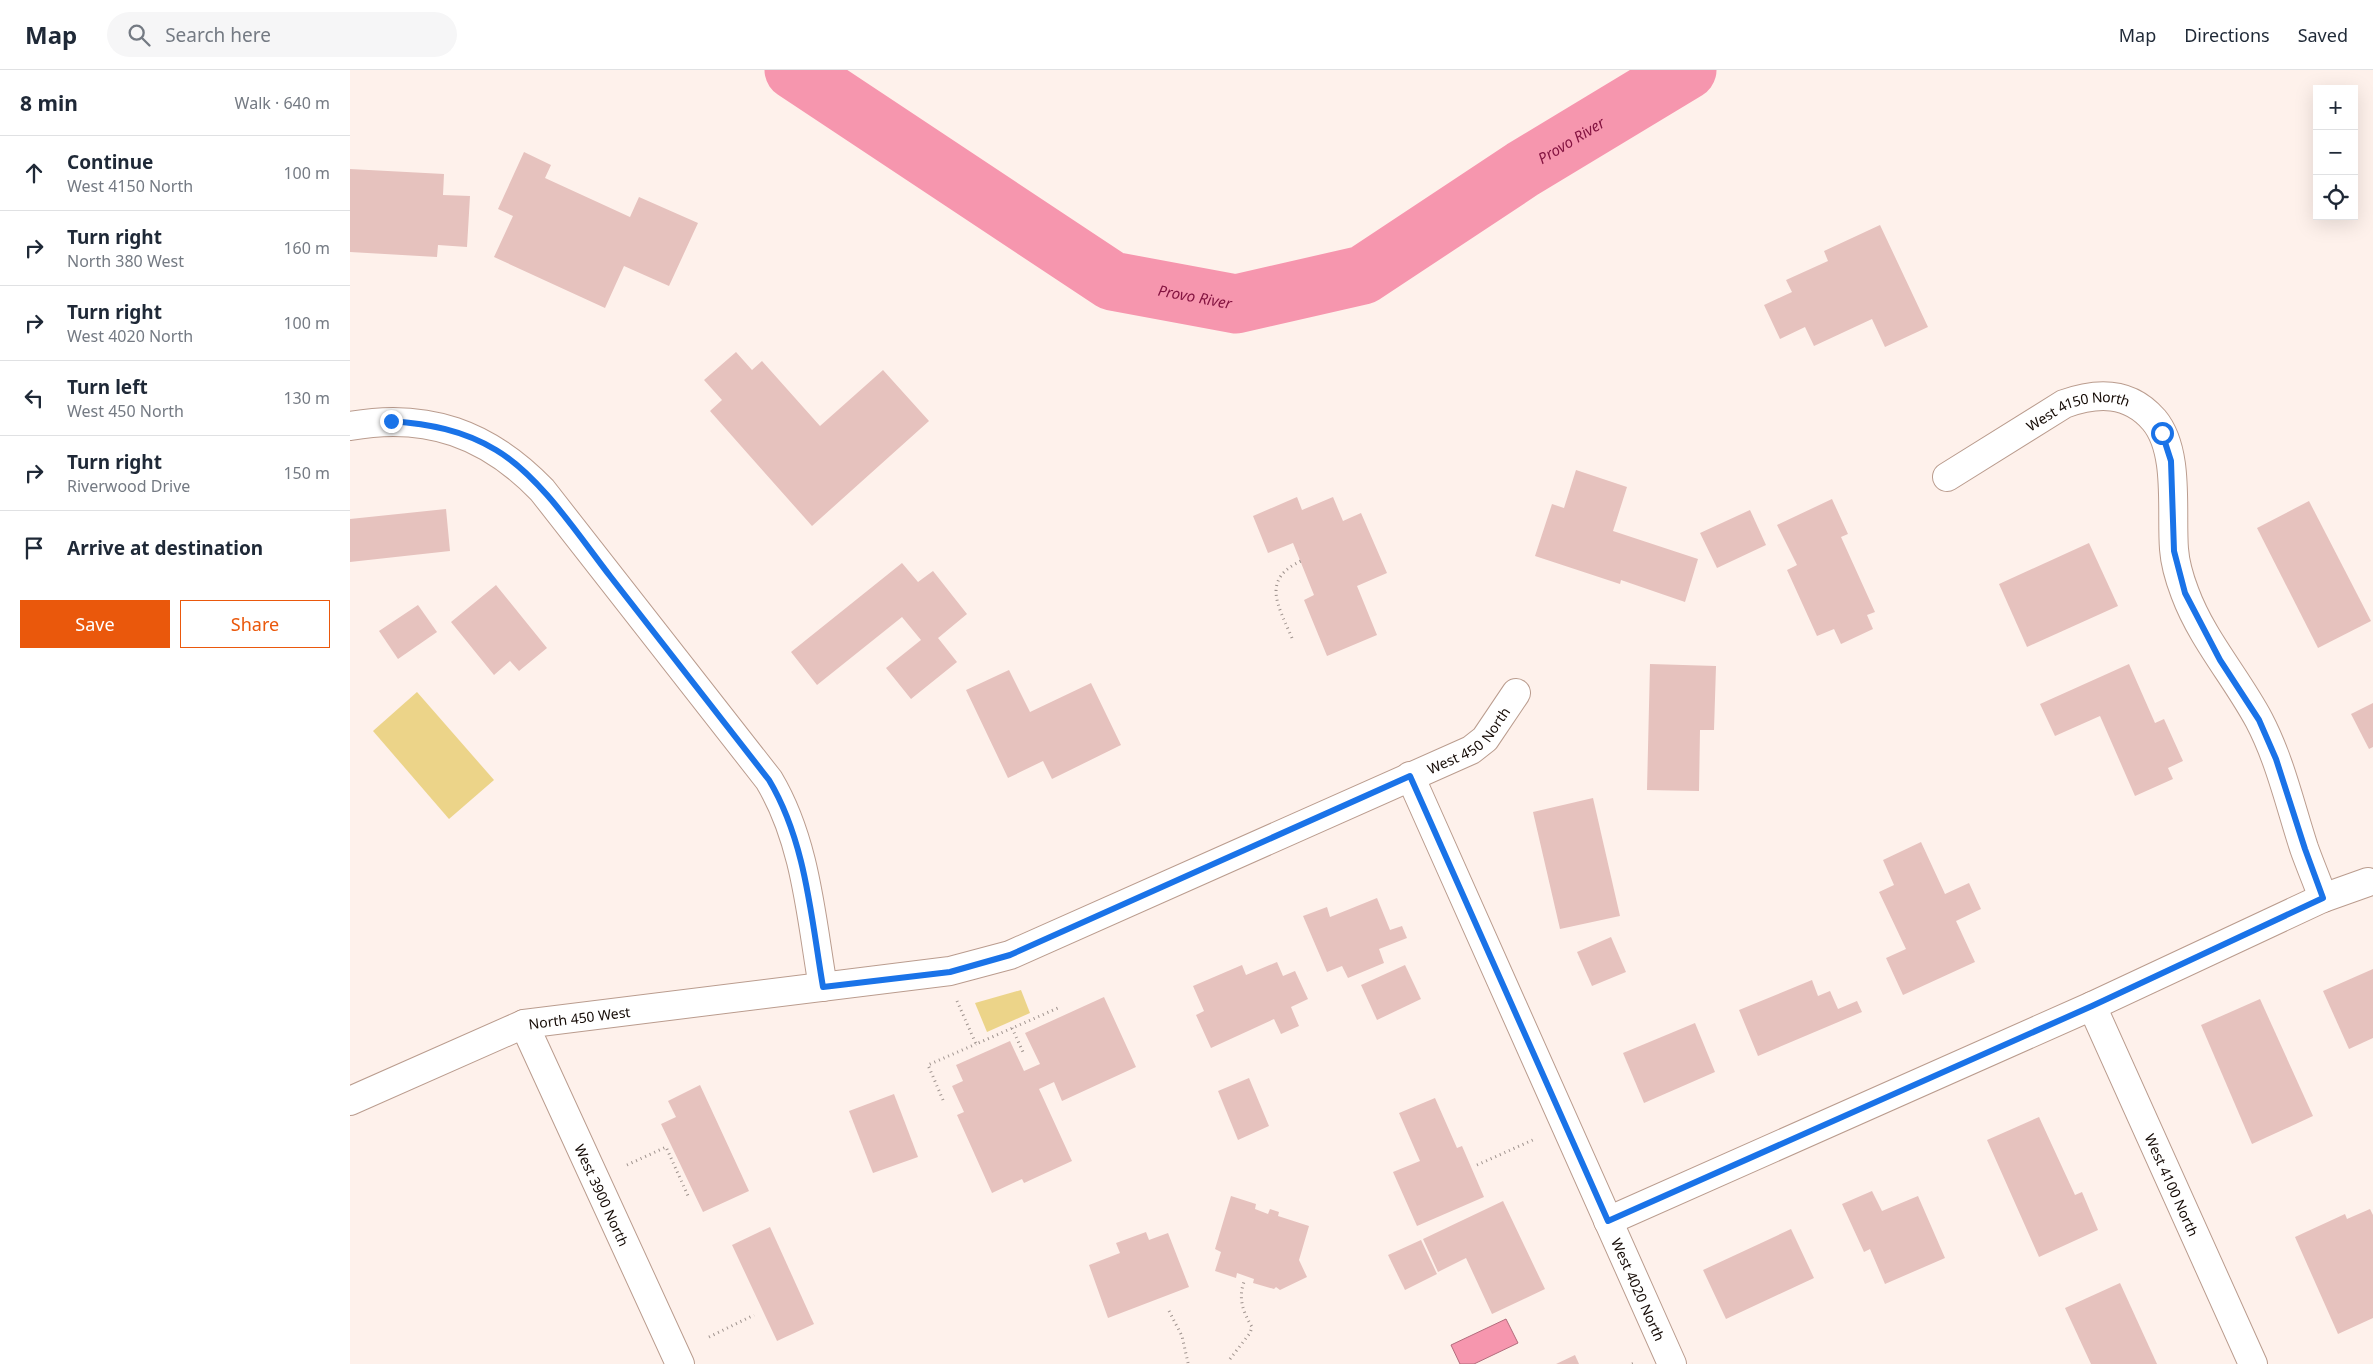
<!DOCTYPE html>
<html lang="en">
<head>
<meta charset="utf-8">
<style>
  :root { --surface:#fff; --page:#f6f6f7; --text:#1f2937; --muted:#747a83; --line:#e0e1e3; --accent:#ea580c }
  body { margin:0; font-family:"Noto Sans",sans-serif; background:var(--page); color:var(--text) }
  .controls { position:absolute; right:15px; top:15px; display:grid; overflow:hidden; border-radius:0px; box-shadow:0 5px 20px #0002 }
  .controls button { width:45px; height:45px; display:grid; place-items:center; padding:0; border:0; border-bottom:1px solid var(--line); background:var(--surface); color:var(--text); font:25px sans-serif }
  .stop { position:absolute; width:15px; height:15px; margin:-11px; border:4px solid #1a73e8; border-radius:50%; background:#fff }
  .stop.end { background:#1a73e8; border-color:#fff; box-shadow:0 1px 5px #0008 }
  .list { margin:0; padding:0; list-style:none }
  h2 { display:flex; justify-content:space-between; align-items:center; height:65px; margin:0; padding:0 20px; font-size:21px }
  h2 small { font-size:16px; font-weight:400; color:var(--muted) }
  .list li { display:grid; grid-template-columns:32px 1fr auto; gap:15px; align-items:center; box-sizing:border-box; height:75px; padding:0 20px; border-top:1px solid var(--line) }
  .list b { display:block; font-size:19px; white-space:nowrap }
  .list p { margin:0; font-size:16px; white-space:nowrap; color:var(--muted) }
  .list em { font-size:16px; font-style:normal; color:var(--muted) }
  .actions { display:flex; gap:10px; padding:15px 20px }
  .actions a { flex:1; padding:11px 0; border:1px solid var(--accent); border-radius:0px; text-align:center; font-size:18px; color:var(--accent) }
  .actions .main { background:var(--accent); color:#fff }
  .icon { flex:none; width:28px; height:28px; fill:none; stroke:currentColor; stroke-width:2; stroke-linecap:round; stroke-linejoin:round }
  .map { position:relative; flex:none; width:2023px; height:1294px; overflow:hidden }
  header { display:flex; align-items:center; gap:30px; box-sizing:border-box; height:70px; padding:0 25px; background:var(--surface); border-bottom:1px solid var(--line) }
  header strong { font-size:24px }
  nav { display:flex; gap:28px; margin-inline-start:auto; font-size:18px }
  .search { width:350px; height:45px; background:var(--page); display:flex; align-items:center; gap:12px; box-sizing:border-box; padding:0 18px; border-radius:28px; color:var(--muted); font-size:19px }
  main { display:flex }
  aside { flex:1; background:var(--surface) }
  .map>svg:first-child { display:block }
  .green { fill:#ecd489 }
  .water { fill:#f696ae; stroke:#b26c7c }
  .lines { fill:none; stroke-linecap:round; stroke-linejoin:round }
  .river { stroke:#f696ae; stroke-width:59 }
  .building { fill:#e6c2be }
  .street-casing { stroke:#ba9c8e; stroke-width:30 }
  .path { stroke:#9f938e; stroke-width:3; stroke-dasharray:1 4; stroke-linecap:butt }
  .street { stroke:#fff; stroke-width:28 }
  .route { stroke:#1a73e8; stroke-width:6 }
  .labels { text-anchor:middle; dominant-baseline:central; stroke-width:5; stroke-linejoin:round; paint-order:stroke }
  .street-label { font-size:14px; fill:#150b06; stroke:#fff }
  .water-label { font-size:15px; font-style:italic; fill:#841441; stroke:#fff }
</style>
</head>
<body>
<header>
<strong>Map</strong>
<div class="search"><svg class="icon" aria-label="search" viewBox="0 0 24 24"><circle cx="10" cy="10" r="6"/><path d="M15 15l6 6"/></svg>Search here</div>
<nav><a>Map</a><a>Directions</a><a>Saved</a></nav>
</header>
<main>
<aside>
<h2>8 min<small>Walk · 640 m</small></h2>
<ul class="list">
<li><svg class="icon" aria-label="ahead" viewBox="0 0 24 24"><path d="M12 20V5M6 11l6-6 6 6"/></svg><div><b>Continue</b><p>West 4150 North</p></div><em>100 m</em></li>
<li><svg class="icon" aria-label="right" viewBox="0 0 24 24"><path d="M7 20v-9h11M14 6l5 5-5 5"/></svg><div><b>Turn right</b><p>North 380 West</p></div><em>160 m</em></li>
<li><svg class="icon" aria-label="right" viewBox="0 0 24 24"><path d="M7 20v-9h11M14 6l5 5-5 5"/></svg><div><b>Turn right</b><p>West 4020 North</p></div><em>100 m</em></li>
<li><svg class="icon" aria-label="left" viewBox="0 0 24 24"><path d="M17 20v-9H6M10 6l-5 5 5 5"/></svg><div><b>Turn left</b><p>West 450 North</p></div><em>130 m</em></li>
<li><svg class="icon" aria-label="right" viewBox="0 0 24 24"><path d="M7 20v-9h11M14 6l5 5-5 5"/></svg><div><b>Turn right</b><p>Riverwood Drive</p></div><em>150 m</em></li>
<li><svg class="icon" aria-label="arrive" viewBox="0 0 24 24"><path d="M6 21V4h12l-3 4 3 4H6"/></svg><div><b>Arrive at destination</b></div></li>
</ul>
<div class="actions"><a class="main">Save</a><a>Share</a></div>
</aside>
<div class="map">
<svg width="2023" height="1294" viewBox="0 0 2023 1294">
  <rect width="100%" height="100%" fill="#fef1eb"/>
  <g class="green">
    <polygon points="67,622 144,710 99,749 23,661"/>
    <polygon points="671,920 680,943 637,962 625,933"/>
  </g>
  <polygon class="water" points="1156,1249 1168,1273 1124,1294 1110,1294 1101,1275"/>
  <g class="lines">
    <path class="river" id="s1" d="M 444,0 L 762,211 L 886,234 L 1013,205 L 1173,99 L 1337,0"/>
  </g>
  <g class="building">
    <polygon points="174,82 201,95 195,108 280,147 289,127 348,153 319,216 274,196 255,238 144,187 163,146 148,139"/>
    <polygon points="0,99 94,104 93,125 120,126 117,177 88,175 87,187 0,182"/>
    <polygon points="1530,155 1578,257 1535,277 1522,249 1464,276 1455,257 1430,269 1414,235 1442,222 1436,210 1478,191 1474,181"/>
    <polygon points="386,282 402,300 412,291 470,356 533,300 579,351 462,456 360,341 372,330 354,310"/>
    <polygon points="1226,400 1277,417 1263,461 1348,489 1335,532 1271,510 1270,514 1185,486 1202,434 1214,438"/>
    <polygon points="947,427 952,440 983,427 993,451 1011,443 1037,503 1007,516 1027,565 977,586 954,530 964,525 943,473 918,483 903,446"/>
    <polygon points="1482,429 1498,464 1491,467 1525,542 1517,545 1523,559 1491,574 1484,559 1467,566 1437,500 1447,495 1427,455"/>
    <polygon points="1959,431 2021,551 1968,578 1907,458"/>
    <polygon points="96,439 100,481 0,492 0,449"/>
    <polygon points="1400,440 1416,475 1367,498 1350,463"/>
    <polygon points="1739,473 1768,536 1677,577 1649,514"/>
    <polygon points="552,493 568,512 583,501 617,544 588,568 607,592 561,629 536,598 571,570 552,547 467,615 441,582"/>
    <polygon points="146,515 197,578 169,601 160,591 144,605 101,552"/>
    <polygon points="68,535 87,562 48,589 29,561"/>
    <polygon points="1300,594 1366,596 1364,660 1350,660 1349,721 1297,720"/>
    <polygon points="1779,594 1805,653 1814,649 1833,691 1818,698 1823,709 1785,726 1750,646 1705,666 1690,634"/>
    <polygon points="659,600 680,642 741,613 771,675 702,709 693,691 658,708 616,620"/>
    <polygon points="2023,633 2023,677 2019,679 2001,644"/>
    <polygon points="1243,728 1270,846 1210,859 1183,742"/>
    <polygon points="1571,772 1595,824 1619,813 1631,839 1606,851 1625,892 1553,925 1536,888 1556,879 1529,822 1544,815 1533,790"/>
    <polygon points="1027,828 1040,860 1052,856 1057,868 1029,879 1034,893 998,908 992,896 977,902 953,846 977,837 980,847"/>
    <polygon points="1261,867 1276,902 1242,916 1227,882"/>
    <polygon points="927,892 933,906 945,901 958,929 941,937 949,956 931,964 924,949 861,978 846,945 854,941 843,916 892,895 896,905"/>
    <polygon points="1055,895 1071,929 1027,950 1011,915"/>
    <polygon points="2023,899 2023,968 1999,979 1973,921"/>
    <polygon points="1462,910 1468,926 1480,921 1488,939 1507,931 1512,942 1408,986 1389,940"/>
    <polygon points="754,927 786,997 712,1031 704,1012 689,1019 722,1091 674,1113 672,1109 642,1123 607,1045 614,1042 602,1016 613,1011 606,995 660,971 674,1001 690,994 675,963"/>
    <polygon points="1910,929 1963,1046 1902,1074 1851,955"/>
    <polygon points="1345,953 1365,1002 1294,1033 1273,983"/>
    <polygon points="899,1008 919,1056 888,1070 868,1021"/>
    <polygon points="350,1015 399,1121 353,1142 311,1054 326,1047 318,1031"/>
    <polygon points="544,1024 568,1087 523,1103 499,1041"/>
    <polygon points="1085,1028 1107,1078 1112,1076 1134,1127 1067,1156 1043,1102 1070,1091 1049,1043"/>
    <polygon points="1689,1047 1725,1125 1732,1122 1748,1160 1689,1187 1637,1070"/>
    <polygon points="1522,1121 1532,1141 1568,1126 1595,1188 1535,1214 1520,1179 1514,1182 1492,1134"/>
    <polygon points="881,1126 906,1134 905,1139 918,1144 920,1139 929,1142 928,1146 959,1156 949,1190 957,1207 930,1220 926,1217 924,1219 903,1213 904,1209 887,1203 886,1208 865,1201 871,1182 865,1179"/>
    <polygon points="1153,1131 1195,1219 1142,1244 1116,1188 1088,1202 1073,1169"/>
    <polygon points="2020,1139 2023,1145 2023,1248 1988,1264 1945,1167 1995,1144 1997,1149"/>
    <polygon points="420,1157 464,1254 427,1271 382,1175"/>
    <polygon points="1441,1159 1464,1208 1376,1249 1353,1200"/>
    <polygon points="796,1162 799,1170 818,1163 839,1217 758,1248 739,1195 770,1183 766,1173"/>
    <polygon points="1071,1170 1087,1204 1055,1220 1038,1185"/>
    <polygon points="1770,1213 1807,1294 1741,1294 1715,1238"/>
    <polygon points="1225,1285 1229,1294 1206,1294"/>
  </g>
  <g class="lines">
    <defs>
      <g id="street">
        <path d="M 0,356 C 77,342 138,364 192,420 L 419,710 C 456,772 461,847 473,917"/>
        <path id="s2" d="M 1597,407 L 1714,334 C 1747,322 1779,321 1804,350 C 1830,381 1821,441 1824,479 C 1825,493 1830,510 1835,523 C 1852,569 1886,607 1909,650 C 1930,690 1940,735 1954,778 C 1960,795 1967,811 1973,828"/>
        <path id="s3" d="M 1060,706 L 1322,1294"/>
        <path id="s4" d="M 1742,936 L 1903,1294"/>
        <path id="s5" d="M 174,954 L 330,1294"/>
        <path id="s6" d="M 0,1031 L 174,954 L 600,901 L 660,885 L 1121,680 L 1135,669 L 1166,623"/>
        <polyline points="1258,1151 1742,936 1973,828 2018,812"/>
      </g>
    </defs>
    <use href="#street" class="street-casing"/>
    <g class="path">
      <path d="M 942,568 C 928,535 910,509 953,490"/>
      <polyline points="607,931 626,974 708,938"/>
      <polyline points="662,958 673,982"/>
      <polyline points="593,1030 578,995 626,974"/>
      <polyline points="277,1095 316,1077 339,1128"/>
      <polyline points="1127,1095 1185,1069"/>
      <polyline points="819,1241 832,1266 838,1293"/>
      <polyline points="359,1267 404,1245"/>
      <path d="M 880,1289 L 900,1263 L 902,1257 C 893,1242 888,1228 894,1212"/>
      <polyline points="1282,1294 1285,1293"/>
    </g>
    <use href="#street" class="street"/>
  </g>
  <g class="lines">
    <path class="route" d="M 41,351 C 79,354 113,360 146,380 C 190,406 229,466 260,506 C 313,574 366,642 419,710 C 456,772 461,847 473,917 L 600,902 L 660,885 L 1060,706 L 1258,1151 L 1742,936 L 1973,828 L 1955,779 L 1926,689 L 1909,650 L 1870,590 L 1835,523 L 1824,481 L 1821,391 L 1812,363"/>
  </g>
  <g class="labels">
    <g class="street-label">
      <text stroke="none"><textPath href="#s2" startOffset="150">West 4150 North</textPath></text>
      <text stroke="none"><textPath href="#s6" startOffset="1190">West 450 North</textPath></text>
      <text stroke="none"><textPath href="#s6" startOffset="246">North 450 West</textPath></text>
      <text stroke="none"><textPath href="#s4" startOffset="196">West 4100 North</textPath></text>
      <text stroke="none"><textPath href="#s5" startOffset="188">West 3900 North</textPath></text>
      <text stroke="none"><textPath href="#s3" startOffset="562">West 4020 North</textPath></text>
    </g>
    <g class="water-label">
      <text stroke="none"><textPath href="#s1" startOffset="886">Provo River</textPath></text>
      <text stroke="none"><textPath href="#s1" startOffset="466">Provo River</textPath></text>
    </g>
  </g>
</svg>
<div class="controls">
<button>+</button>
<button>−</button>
<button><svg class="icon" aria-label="locate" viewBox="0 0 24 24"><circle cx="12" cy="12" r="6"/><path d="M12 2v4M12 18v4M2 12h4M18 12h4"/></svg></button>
</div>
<div class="stop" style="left:1812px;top:363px"></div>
<div class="stop end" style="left:41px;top:351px"></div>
</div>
</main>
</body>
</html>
